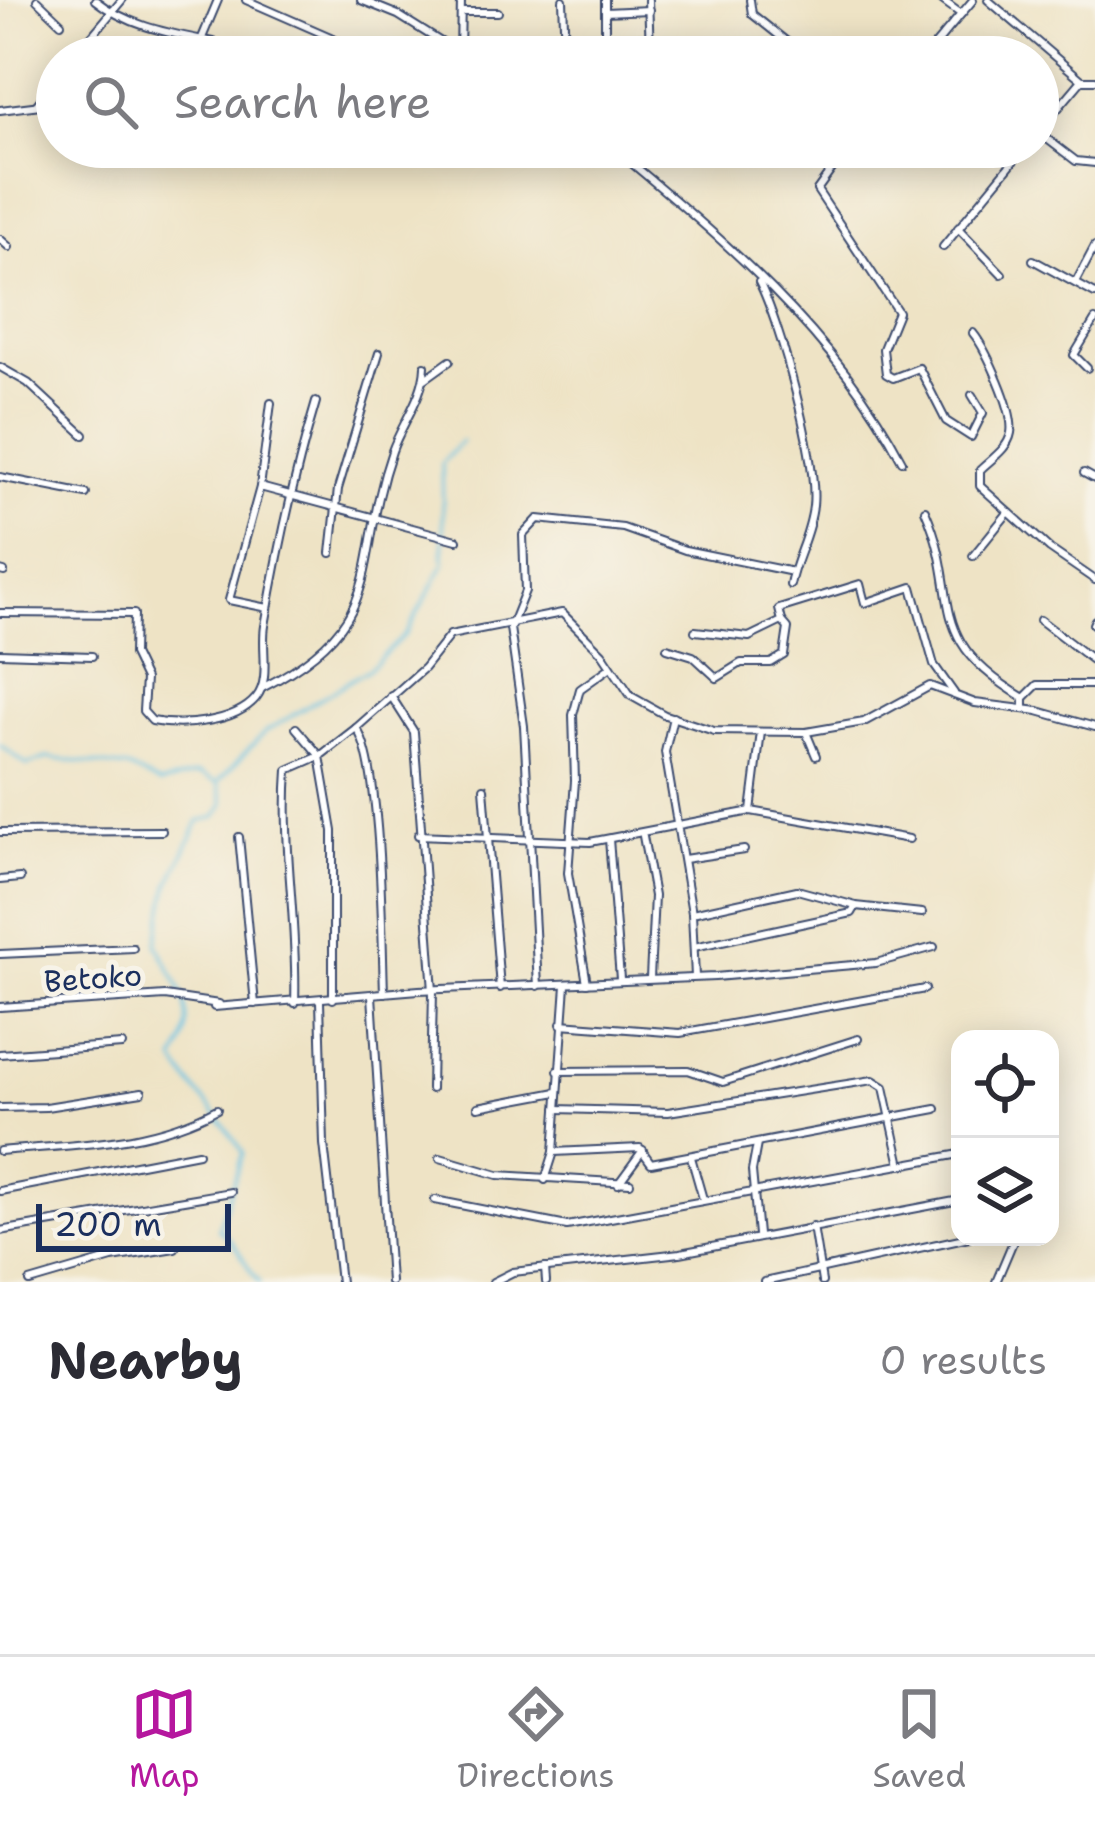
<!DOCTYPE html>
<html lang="en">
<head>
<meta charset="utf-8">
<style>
  :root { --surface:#fff; --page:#f7f7f7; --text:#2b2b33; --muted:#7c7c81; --line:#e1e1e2; --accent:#b5179e }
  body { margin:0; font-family:"Shantell Sans",sans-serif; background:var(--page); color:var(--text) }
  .controls { position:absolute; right:36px; bottom:36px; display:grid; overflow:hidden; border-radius:24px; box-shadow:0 6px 30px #0003 }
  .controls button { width:108px; height:108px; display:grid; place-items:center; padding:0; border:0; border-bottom:3px solid var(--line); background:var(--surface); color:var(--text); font:60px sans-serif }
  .scale { position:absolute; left:36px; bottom:30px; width:195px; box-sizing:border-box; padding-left:12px; border:6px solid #1b2f5e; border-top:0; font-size:33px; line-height:42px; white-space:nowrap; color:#1b2f5e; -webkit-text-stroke:9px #f7f3e8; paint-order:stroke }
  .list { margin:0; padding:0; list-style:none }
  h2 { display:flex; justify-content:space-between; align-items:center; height:156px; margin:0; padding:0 48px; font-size:51px }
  h2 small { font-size:39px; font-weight:400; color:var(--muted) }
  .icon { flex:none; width:66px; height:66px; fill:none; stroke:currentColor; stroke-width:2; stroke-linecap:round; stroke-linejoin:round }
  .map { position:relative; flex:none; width:1095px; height:1282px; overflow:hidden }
  .search { position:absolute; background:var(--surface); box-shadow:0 6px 30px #0003; left:36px; right:36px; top:36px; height:132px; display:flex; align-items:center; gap:30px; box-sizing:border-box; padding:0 42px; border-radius:66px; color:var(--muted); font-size:45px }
  .sheet { height:372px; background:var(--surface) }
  nav { display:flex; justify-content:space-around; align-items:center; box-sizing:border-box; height:168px; border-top:3px solid var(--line); background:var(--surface); font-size:33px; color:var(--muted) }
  nav a { display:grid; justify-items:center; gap:6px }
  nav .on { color:var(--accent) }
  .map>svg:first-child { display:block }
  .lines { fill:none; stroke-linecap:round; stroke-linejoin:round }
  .stream { stroke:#65c2e3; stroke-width:3 }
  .street-casing { stroke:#3b4a6d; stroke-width:10 }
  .street { stroke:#fff; stroke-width:6 }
  .labels { text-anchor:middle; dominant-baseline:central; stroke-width:10; stroke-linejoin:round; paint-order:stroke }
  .street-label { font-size:30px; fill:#1b2f5e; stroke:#f7f3e8 }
</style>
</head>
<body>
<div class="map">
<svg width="1095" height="1282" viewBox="0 0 1095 1282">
  <rect width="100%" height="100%" fill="#f7f3e8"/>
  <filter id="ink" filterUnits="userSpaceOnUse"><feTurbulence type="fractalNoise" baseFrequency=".00833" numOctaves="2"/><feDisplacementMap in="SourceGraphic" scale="24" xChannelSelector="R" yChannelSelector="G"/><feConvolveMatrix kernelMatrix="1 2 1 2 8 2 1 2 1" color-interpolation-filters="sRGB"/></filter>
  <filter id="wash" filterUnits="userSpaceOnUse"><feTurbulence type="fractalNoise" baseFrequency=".004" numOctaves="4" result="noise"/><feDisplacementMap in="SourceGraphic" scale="48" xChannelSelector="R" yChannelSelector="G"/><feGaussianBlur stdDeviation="2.7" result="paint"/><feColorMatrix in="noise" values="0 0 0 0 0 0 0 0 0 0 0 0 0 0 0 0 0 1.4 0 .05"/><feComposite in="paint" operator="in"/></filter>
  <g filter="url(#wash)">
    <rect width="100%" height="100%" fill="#eee3c5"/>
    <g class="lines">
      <g class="stream">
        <polyline points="0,745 27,765 47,758 128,768 160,784 198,774 216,782"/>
        <polyline points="219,781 265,732 369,669 406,634 444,565 442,463 462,441"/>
        <path d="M 218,782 L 224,804 L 216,817 L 199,821 L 169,885 L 157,944 C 179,986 202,1015 175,1061 C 195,1095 223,1117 243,1153 L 218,1229 C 238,1242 243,1265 260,1282"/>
      </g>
    </g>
  </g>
  <g filter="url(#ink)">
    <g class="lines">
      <defs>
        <g id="street">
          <polyline points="37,0 61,23"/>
          <path d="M 95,0 C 144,39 210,35 269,57"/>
          <polyline points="246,0 342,42 362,57"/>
          <polyline points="361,0 398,15 465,57"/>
          <polyline points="563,0 565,50"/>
          <polyline points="605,0 605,36"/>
          <polyline points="648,0 650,49"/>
          <polyline points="750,0 752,14 806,57"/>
          <polyline points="942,0 961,14"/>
          <polyline points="988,0 1082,80 1095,80"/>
          <polyline points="461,12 498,12"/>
          <polyline points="605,12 649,10"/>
          <polyline points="460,54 461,0"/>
          <polyline points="74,57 122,0"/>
          <polyline points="194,57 218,0"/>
          <polyline points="925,57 973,0"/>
          <polyline points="37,104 57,79"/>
          <polyline points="0,110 57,103"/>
          <polyline points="1038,132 1082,80"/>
          <polyline points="1038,132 1076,161 1095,163"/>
          <path d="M 612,147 C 722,238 835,333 902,461"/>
          <polyline points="848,147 817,190 898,312 883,349 886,374 893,378 919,368 946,421 971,437 983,413 972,395"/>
          <polyline points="627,160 639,147"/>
          <polyline points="958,228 1002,274"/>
          <polyline points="0,239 9,247"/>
          <polyline points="943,247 1025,147"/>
          <polyline points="1033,260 1095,294"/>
          <path d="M 759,282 C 780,323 818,461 813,506 C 810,535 795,558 790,585"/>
          <polyline points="1076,282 1095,246"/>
          <path d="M 973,333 C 986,349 1015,411 1011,433 C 1008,449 991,459 980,470 L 980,486 L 1050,549 L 1095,580"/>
          <polyline points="0,367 28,383 84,435"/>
          <polyline points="1087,368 1074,355 1095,320"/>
          <polyline points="425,379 450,361"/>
          <polyline points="1084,473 1095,479"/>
          <polyline points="0,477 86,494"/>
          <polyline points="260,487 457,540"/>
          <path d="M 925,510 C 964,599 920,636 1024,698"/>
          <polyline points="331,553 338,489 379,353"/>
          <polyline points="973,556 1007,514"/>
          <polyline points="0,571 4,572"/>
          <polyline points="268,608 229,600 260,487 271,403"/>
          <path d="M 0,613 L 134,614 L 133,654 L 145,679 L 143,711 L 152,721 C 182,727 235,723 256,698 C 271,680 261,648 265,626 C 278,551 294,475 316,402"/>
          <polyline points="1040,620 1095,662"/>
          <polyline points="1093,624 1095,620"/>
          <polyline points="511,626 525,591 523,535 538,519 623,528 685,550 793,572"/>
          <polyline points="510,628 524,726 538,986"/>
          <polyline points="695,631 749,637 782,621 779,609 860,584 865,603 912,587 934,665 954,693"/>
          <polyline points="667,648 693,656 717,678 741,663 771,663 784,655 788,628 782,621"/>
          <polyline points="0,653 92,656"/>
          <path d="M 262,688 C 392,621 352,566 392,451 C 402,423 424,396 425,366"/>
          <polyline points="391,696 414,732 433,991 431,1089"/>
          <polyline points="1024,709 1024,698 1037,685 1095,685"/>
          <polyline points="673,717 665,752 692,913 695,977"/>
          <polyline points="296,728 320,756 333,831 333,999"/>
          <path d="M 356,728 C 382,761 382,943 384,993"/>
          <polyline points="806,732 816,756"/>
          <polyline points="484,788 500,988"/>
          <polyline points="751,811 761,732"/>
          <polyline points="0,832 162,831"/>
          <polyline points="418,835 590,842 751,811 909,839"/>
          <polyline points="643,836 654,896 650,978"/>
          <polyline points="239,837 255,1004"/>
          <polyline points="609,839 620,979"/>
          <polyline points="684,859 744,850"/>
          <polyline points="0,880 20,878"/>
          <polyline points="692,913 797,890 856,906 922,913"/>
          <polyline points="694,947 852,913 856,906"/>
          <polyline points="0,954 133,948"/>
          <polyline points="587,983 568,873 575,781 573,715 580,689 608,669"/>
          <polyline points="372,995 390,1282"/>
          <polyline points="320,1001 324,1144 340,1282"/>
          <path d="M 295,1003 C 298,924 282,848 288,770 L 320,756 L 356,728 L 424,668 L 450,635 L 562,613 L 602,653 L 631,696 L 665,715 L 714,731 L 806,732 L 864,722 L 930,686 L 975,703 L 1038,711 L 1095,727"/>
          <polyline points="0,1007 165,996 219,1004 214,1007 419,990 715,977 876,963 934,947"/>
          <polyline points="561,1024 680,1033 925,989"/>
          <polyline points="0,1054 122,1045"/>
          <polyline points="558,1071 688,1070 723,1082 858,1039"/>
          <polyline points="478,1107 557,1092"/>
          <polyline points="0,1108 46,1107 142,1092"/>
          <polyline points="557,1109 668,1112 873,1080 884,1087 901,1165"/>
          <polyline points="757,1144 752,1171 758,1235"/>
          <path d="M 0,1151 C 76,1144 148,1146 217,1109"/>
          <polyline points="554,1152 640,1148 651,1163 936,1109"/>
          <polyline points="691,1157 703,1199"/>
          <polyline points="440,1158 498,1175 630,1183"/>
          <polyline points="545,1180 554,1152 566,985"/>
          <polyline points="618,1184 643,1150"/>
          <polyline points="0,1191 198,1153"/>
          <polyline points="435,1200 567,1226 960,1154"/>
          <polyline points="813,1226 822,1282"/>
          <polyline points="0,1231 231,1192"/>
          <polyline points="545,1268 546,1282"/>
          <polyline points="30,1282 112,1258 175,1248"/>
          <polyline points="493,1282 513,1272 680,1253 960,1200"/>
          <polyline points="764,1282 969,1237"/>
          <polyline points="996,1282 1015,1237"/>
        </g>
      </defs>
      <use href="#street" class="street-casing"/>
      <use href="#street" class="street"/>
    </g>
  </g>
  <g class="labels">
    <g class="street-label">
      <text transform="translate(93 978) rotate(-4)">Betoko</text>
    </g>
  </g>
</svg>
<div class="controls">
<button><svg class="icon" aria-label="locate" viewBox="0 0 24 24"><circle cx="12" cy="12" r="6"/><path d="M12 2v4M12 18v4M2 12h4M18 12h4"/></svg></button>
<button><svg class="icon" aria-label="layers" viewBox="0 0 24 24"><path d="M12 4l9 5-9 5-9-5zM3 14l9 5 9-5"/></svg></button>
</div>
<div class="scale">200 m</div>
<div class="search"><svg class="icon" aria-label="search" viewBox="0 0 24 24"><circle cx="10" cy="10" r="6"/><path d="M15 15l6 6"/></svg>Search here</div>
</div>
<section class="sheet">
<h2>Nearby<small>0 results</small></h2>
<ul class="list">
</ul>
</section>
<nav>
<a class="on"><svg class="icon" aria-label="map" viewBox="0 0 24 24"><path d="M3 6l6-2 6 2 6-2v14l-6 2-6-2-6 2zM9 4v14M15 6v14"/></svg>Map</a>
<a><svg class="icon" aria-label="directions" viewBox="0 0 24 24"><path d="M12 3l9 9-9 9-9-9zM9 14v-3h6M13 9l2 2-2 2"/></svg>Directions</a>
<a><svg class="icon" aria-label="saved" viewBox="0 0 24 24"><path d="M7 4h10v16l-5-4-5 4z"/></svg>Saved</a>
</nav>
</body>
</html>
